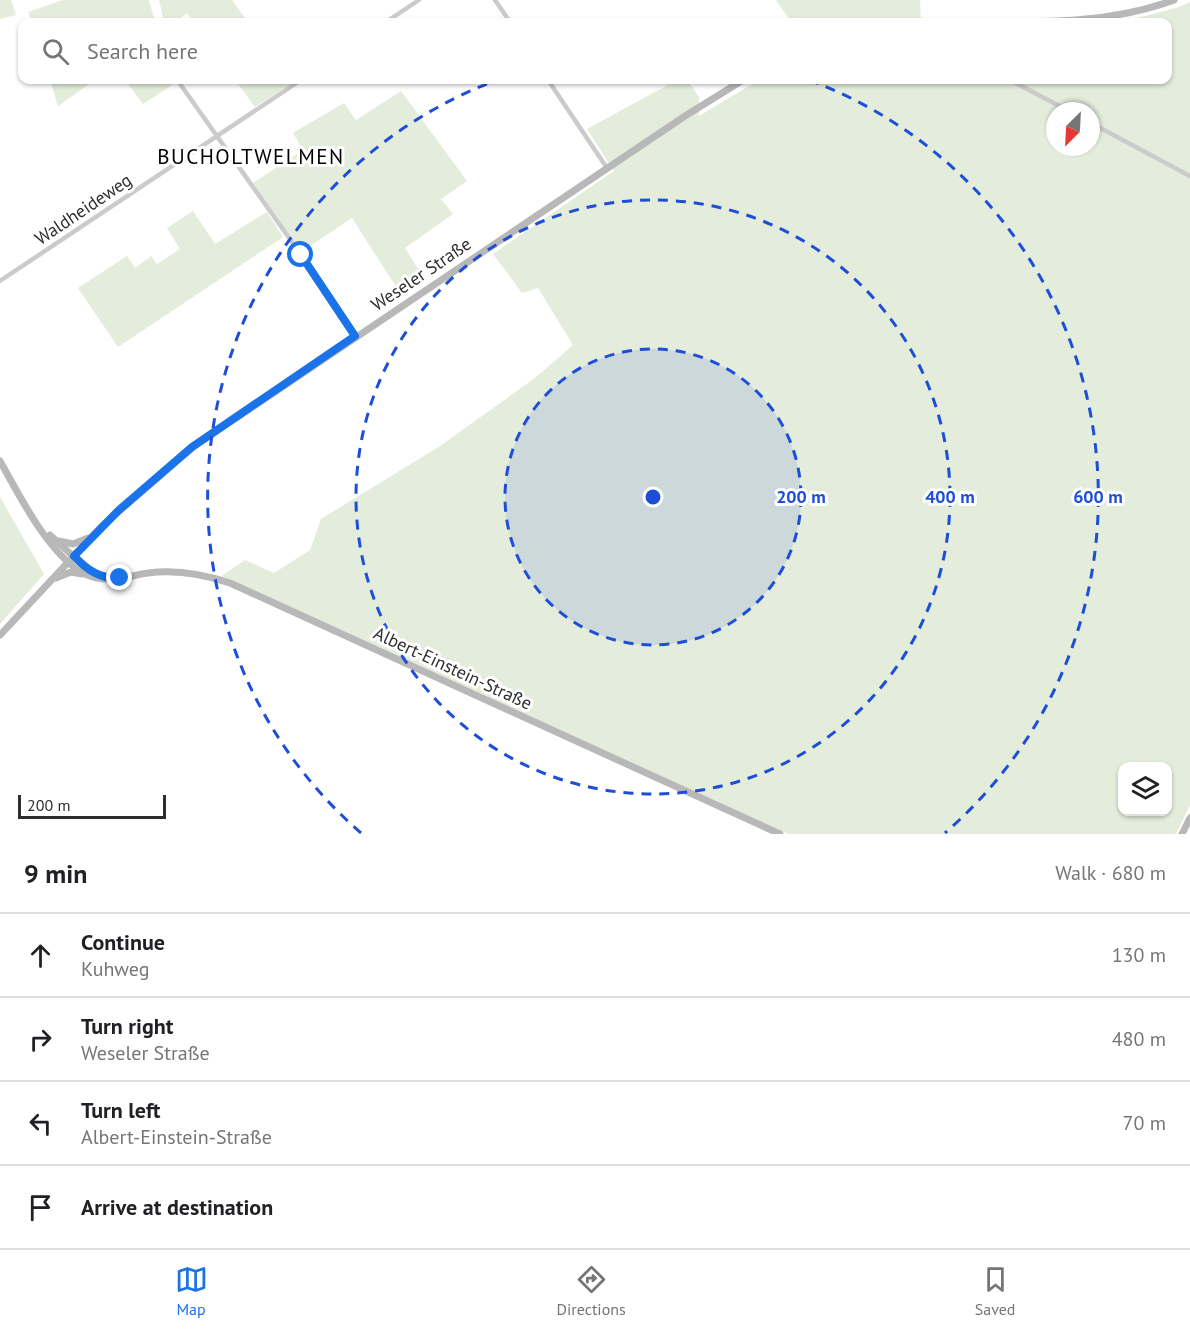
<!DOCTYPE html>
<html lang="en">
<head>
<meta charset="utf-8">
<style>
  :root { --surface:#fff; --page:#f6f6f6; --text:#202124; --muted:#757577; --line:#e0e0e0; --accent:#1a73e8 }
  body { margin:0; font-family:"PT Sans",sans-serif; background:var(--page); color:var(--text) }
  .controls { position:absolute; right:18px; bottom:18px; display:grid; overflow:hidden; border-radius:12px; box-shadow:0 2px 4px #0004 }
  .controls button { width:54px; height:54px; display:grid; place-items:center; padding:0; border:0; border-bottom:2px solid var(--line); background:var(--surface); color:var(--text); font:30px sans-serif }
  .compass { position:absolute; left:1046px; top:102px; width:54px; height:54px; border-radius:50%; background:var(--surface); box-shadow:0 2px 4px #0004; rotate:204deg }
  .scale { position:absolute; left:18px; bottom:15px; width:148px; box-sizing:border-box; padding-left:6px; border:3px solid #2e2e2e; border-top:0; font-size:16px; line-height:21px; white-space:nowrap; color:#2e2e2e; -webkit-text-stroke:4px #fff; paint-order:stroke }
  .stop { position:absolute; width:18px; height:18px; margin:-14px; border:4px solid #1a73e8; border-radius:50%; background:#fff }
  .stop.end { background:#1a73e8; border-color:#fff; box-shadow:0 2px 6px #0008 }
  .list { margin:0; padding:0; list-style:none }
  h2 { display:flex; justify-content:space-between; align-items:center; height:78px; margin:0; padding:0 24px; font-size:26px }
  h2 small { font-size:20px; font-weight:400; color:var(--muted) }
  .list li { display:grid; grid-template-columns:39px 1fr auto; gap:18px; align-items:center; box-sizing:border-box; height:84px; padding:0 24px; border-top:2px solid var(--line) }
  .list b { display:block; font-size:22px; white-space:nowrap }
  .list p { margin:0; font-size:20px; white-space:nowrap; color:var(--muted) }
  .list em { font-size:20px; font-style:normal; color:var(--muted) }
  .icon { flex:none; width:33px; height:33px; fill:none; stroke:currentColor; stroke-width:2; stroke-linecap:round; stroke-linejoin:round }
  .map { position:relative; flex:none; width:1190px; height:834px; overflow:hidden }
  .search { position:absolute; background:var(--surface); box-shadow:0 2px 4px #0004; left:18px; right:18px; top:18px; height:66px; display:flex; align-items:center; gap:15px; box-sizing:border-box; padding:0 21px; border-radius:12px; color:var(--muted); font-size:22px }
  .sheet { height:414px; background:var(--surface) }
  nav { display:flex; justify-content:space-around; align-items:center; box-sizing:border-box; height:84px; border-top:2px solid var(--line); background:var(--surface); font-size:16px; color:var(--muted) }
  nav a { display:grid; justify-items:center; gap:3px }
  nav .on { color:var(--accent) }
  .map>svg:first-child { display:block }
  .green { fill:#e4ecdb; fill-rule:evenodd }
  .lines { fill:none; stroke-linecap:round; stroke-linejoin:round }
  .minor { stroke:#cbcbcb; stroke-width:4.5 }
  .secondary { stroke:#b8b8b8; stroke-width:7 }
  .route { stroke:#1a73e8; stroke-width:8 }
  .ring { fill:none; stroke:#1d4ed8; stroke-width:3; stroke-dasharray:10 8 }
  .labels { text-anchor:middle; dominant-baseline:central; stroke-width:6; stroke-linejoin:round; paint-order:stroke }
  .street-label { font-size:18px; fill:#2e2e2e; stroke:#fff }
  .quarter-label { font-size:21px; letter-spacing:1.5px; fill:#000; stroke:#fff }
  .centre { fill:#1d4ed8; stroke:#fff; stroke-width:3 }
  .ring-label { font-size:18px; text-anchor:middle; font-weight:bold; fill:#1d4ed8; stroke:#fff; stroke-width:6; stroke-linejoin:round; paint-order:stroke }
</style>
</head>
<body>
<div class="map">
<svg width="1190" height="834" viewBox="0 0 1190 834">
  <rect width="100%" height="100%" fill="#fff"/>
  <g class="green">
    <polygon points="0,0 11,0 16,15 0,19"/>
    <polygon points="63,0 149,0 155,22 32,22 28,12"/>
    <polygon points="159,0 232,0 248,22 194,22 187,13 175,22 164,22"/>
    <polygon points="776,0 920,0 921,22 791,22"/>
    <path d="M 1190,2 L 1190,805 L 1176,834 L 788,834 L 221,576 L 245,560 L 274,573 L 310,550 L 321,519 L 440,446 L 535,378 L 573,345 L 538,288 L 522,293 L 493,254 L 614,171 L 587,129 L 677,80 L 687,80 L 699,97 L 699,116 L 759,80 L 1168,80 L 1168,22 L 1122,22 L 1179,7 ZM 1055,111 L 1091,111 L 1091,147 L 1055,147 ZM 1122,766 L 1168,766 L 1168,812 L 1122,812 Z"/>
    <polygon points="50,80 95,80 58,106"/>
    <polygon points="125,80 180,80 143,104"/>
    <polygon points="235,80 288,80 291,84 255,107"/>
    <polygon points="401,91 467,181 441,199 453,214 405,248 425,280 402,296 352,218 301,252 253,183 303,150 293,133 344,103 356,120"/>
    <polygon points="193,211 215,244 267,212 283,237 118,347 78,288 127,256 135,268 151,256 157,264 180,249 167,228"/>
    <polygon points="0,497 44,574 0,624"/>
  </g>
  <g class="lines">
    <g class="minor">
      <polyline points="495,0 510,22"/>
      <polyline points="386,22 419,0"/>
      <polyline points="548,80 607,168"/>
      <polyline points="1010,80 1069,111"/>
      <polyline points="178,81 311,269 355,336"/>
      <polyline points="1091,123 1190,176"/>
      <polyline points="0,281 301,80"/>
    </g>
    <g class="secondary">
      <path d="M 954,22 C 1028,22 1104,26 1174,0"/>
      <path d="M 0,461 C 19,495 47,551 81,572 C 91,578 105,580 117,579 C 127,578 138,574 148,573 C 177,569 203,574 230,583 L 780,834"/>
      <polyline points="50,535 87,569 99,576"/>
      <polyline points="59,541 73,544 88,538"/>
      <polyline points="56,578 71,572 82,574"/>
      <polyline points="0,635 102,526 193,447 685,116 743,80"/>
      <polyline points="1182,834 1190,818"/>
    </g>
  </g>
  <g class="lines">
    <path class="route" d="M 120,578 C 100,579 87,570 74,556 L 119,510 L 192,447 L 355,336 L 301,255"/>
  </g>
  <circle cx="653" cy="497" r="148" fill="#1d4ed8" fill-opacity=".12"/>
  <g class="ring">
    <circle cx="653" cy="497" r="148"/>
    <circle cx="653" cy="497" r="297"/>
    <path d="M361 833A445 445 0 0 1 497 80M809 80A445 445 0 0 1 945 833"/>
  </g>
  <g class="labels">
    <g class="street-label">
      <text transform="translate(83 209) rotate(-34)">Waldheideweg</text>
      <text transform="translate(421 274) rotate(-34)">Weseler Straße</text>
      <text transform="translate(453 668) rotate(25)">Albert-Einstein-Straße</text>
    </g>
    <g class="quarter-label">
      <text x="251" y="156">BUCHOLTWELMEN</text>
    </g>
  </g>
  <circle cx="653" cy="497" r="9" class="centre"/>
  <g class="ring-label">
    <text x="801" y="503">200 m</text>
    <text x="950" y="503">400 m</text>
    <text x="1098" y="503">600 m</text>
  </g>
</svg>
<div class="controls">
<button><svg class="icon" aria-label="layers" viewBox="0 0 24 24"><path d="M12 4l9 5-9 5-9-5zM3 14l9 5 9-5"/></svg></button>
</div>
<svg class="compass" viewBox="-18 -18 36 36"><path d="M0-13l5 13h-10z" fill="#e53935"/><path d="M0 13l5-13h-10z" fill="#757577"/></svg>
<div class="scale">200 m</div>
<div class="stop" style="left:301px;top:255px"></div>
<div class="stop end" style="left:120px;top:578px"></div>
<div class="search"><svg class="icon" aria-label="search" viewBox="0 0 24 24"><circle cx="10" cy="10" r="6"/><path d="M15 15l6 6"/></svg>Search here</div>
</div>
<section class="sheet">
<h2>9 min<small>Walk · 680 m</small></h2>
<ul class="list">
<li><svg class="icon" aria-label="ahead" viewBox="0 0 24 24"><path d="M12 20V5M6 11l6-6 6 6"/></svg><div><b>Continue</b><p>Kuhweg</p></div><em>130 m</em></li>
<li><svg class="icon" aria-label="right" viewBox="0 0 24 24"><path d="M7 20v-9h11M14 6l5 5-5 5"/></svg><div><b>Turn right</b><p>Weseler Straße</p></div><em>480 m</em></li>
<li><svg class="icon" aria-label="left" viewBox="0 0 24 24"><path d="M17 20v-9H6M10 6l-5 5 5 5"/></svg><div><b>Turn left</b><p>Albert-Einstein-Straße</p></div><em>70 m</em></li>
<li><svg class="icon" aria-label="arrive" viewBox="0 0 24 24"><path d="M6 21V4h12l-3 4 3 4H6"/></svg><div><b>Arrive at destination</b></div></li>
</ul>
</section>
<nav>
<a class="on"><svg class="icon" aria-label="map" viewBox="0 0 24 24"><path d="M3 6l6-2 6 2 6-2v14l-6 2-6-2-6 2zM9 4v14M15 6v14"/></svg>Map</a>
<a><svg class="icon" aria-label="directions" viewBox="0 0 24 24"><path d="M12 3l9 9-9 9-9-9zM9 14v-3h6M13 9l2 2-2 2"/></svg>Directions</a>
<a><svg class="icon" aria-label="saved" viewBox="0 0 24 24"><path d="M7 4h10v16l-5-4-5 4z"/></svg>Saved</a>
</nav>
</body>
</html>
